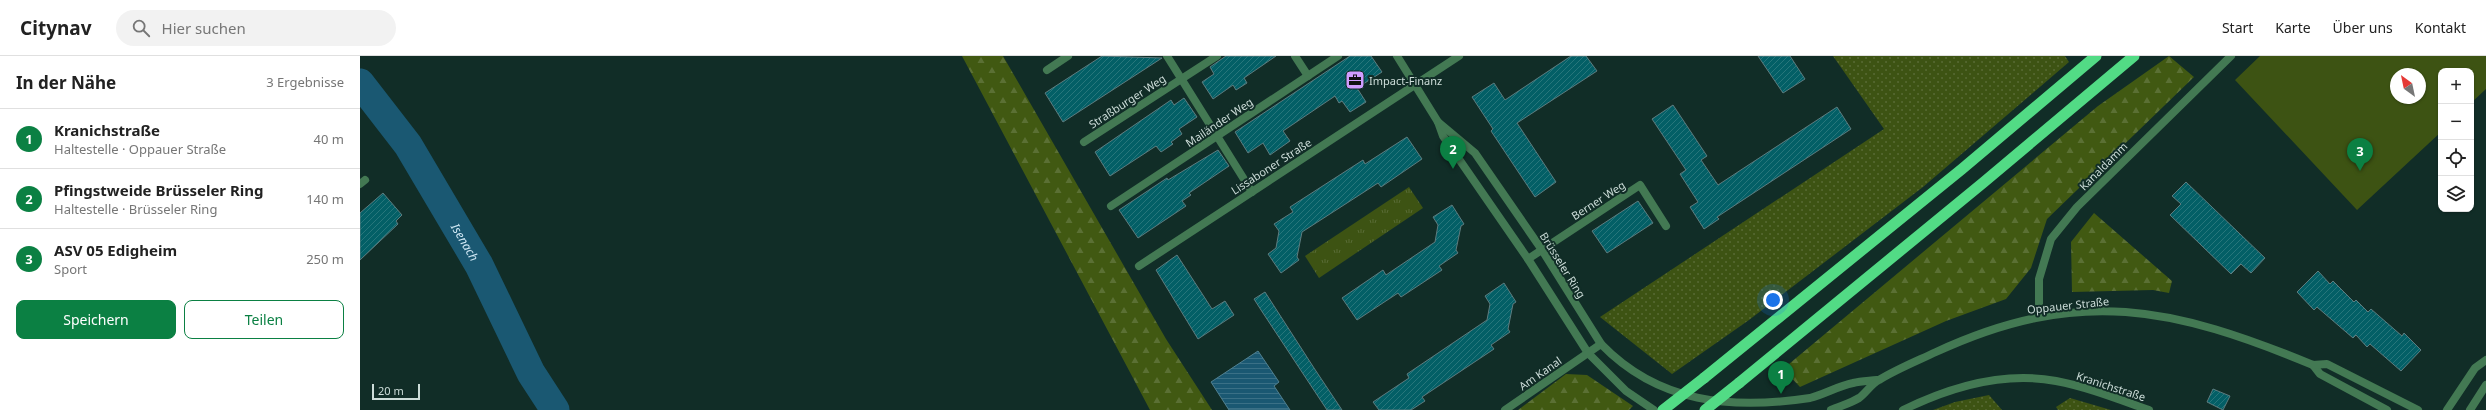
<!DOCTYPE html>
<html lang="de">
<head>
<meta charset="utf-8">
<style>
  :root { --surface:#fff; --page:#f2f2f2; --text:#222; --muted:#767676; --line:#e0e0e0; --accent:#0b8043 }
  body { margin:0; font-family:"Noto Sans",sans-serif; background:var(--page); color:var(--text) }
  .controls { position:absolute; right:12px; top:12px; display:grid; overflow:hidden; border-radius:8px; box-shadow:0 1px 3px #0004 }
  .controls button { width:36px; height:36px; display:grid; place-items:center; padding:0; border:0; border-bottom:1px solid var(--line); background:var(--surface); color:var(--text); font:20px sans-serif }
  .compass { position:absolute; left:2030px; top:12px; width:36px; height:36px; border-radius:50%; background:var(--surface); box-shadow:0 1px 3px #0004; rotate:327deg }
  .scale { position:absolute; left:12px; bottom:10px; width:48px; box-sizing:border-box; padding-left:4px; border:2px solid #cdddd9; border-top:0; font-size:11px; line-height:14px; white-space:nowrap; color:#cdddd9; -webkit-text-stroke:3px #112d27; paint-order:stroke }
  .you { position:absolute; left:1413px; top:244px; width:14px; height:14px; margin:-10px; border:3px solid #fff; border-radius:50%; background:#1a73e8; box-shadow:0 0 0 6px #1a73e833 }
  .badge { display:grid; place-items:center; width:26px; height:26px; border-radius:50%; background:var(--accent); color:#fff; font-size:13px; font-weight:700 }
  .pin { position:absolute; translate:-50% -33px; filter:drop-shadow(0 1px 2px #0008) }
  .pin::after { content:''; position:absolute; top:21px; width:14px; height:12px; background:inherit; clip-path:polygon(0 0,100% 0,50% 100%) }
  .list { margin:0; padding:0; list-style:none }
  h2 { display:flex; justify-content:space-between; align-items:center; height:52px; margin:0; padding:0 16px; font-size:17px }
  h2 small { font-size:13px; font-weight:400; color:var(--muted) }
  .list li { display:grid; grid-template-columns:26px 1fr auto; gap:12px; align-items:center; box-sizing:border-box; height:60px; padding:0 16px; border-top:1px solid var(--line) }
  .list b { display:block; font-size:15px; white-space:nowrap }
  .list p { margin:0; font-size:13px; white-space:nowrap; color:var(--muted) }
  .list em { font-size:13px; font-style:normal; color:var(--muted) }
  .actions { display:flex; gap:8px; padding:12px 16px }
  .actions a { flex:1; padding:9px 0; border:1px solid var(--accent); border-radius:8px; text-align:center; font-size:14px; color:var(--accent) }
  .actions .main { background:var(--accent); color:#fff }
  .icon { flex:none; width:22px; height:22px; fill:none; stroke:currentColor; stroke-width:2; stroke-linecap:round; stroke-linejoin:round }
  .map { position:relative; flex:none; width:2126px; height:354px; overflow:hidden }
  header { display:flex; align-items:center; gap:24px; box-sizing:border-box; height:56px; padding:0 20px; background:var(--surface); border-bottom:1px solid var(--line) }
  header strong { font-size:19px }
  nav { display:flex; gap:22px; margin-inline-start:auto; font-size:14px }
  .search { width:280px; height:36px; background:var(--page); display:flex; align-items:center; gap:10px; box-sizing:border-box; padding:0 14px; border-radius:22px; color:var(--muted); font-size:15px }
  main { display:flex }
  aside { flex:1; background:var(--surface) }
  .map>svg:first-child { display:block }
  .grass { fill:url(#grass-dots) }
  .forest { fill:url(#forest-firs) }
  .park { fill:url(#park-tufts) }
  .pitch { fill:#3d5313; fill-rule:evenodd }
  .water { fill:url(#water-rules); stroke:#508091 }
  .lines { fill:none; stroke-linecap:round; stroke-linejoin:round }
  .river { stroke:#1a5872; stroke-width:29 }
  .building { fill:url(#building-hatch); stroke:#5d7c7f }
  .minor { stroke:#437953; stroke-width:8 }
  .tertiary { stroke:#437953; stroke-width:8 }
  .trunk { stroke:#52db85; stroke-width:11 }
  .trunk-bridge { stroke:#52db85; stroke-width:11 }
  .labels { text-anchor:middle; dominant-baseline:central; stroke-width:4; stroke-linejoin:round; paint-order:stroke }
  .poi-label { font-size:11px; fill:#cdddd9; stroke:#112d27; text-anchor:start }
  .street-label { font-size:11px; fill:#cdddd9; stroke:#112d27 }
  .water-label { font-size:12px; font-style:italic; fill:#d0e8f5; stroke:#112d27 }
</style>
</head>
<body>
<header>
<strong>Citynav</strong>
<div class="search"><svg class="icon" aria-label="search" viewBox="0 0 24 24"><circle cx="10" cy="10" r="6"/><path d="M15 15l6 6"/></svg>Hier suchen</div>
<nav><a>Start</a><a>Karte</a><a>Über uns</a><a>Kontakt</a></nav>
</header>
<main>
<aside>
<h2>In der Nähe<small>3 Ergebnisse</small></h2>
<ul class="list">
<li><span class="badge">1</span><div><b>Kranichstraße</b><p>Haltestelle · Oppauer Straße</p></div><em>40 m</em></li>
<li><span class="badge">2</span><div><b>Pfingstweide Brüsseler Ring</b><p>Haltestelle · Brüsseler Ring</p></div><em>140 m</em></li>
<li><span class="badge">3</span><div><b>ASV 05 Edigheim</b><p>Sport</p></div><em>250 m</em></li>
</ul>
<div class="actions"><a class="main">Speichern</a><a>Teilen</a></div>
</aside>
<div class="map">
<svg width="2126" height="354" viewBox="0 0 2126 354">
  <defs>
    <pattern id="grass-dots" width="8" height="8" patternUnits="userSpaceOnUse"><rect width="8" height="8" fill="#3d5313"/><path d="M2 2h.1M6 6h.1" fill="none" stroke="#586b35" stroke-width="1.8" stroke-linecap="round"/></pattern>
    <pattern id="forest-firs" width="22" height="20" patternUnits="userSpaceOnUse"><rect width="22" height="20" fill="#415912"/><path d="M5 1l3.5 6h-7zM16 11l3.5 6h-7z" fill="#5b7034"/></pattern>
    <pattern id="park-tufts" width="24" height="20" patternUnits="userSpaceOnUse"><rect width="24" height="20" fill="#3d5313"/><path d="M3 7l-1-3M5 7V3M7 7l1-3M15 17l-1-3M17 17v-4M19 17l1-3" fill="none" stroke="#586b35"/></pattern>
    <pattern id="water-rules" width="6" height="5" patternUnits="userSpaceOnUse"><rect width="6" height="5" fill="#1a5872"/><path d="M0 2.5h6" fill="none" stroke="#3a7086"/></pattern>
    <pattern id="building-hatch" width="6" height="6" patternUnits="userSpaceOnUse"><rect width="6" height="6" fill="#035f66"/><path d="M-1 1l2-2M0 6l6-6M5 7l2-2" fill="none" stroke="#27767b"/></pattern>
  </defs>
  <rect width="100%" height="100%" fill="#112d27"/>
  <g class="grass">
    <polygon points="1473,0 1705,0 1709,6 1563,131 1389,264 1312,318 1240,261 1524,73"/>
    <polygon points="1629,339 1642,354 1573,354 1595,346"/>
    <polygon points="1710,342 1751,354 1698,354 1696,351"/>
  </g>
  <g class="forest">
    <polygon points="602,0 643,0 806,283 852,354 790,354"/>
    <polygon points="1809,0 1834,21 1687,163 1671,212 1646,243 1586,265 1440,331 1423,313 1738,50"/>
    <polygon points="1734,157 1812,225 1809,237 1793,234 1712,236 1711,186"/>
    <polygon points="1206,318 1227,319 1273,350 1269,354 1158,354"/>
  </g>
  <polygon class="park" points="1049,131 1063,152 959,222 945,200"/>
  <path class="pitch" d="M 1900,0 L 2126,0 L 2126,33 L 2111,47 L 2111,15 L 2081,15 L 2081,76 L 1997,154 L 1875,24 ZM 2036,18 L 2060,18 L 2060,42 L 2036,42 Z"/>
  <polygon class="water" points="898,295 919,326 914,330 930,354 869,354 851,326"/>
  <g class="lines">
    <path class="river" id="s1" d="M 0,27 L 48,89 L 119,209 L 171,317 L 195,354"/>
  </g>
  <g class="building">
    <polygon points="742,0 802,2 703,66 685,37"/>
    <polygon points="866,0 916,0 884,22 887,27 876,34 873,29 853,43 842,26 854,18 850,11"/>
    <polygon points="990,0 1011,0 1022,16 997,32 1006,46 990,56 982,45 979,47 975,40 923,75 930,85 910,99 903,87 888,97 875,76"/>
    <polygon points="1211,0 1226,0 1237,15 1157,67 1196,126 1175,141 1131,75 1133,73 1112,41 1134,27 1145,44"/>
    <polygon points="1398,0 1430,0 1445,23 1423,37"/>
    <polygon points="824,42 837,61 819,73 822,78 811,86 813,88 801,96 796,90 750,120 735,96 811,44 814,49"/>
    <polygon points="1313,49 1347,100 1341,104 1358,129 1477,51 1491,73 1357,161 1359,163 1344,173 1330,151 1338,146 1320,118 1326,114 1292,63"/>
    <polygon points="1047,81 1062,103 1021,131 1018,127 942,176 937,201 939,204 921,217 908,198 916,192 919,175 914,168 933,156 930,151 1003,104 1005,108"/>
    <polygon points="858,94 869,110 829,137 831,139 822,145 826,150 778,182 759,154 807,122 808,124"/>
    <polygon points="1826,126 1905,202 1891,217 1881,208 1871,218 1810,159 1821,148 1812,140"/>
    <polygon points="23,137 42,159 36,165 38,168 0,204 0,157"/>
    <polygon points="1278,145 1293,167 1247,197 1232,175"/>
    <polygon points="1092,149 1104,168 1101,170 1096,194 1098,197 1079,210 1082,214 1041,241 1038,237 997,264 982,242 1023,214 1026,219 1075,186 1078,169 1073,161"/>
    <polygon points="817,199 852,253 865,245 874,259 838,283 796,214"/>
    <polygon points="1958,215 1970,228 1973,225 1994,246 1996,244 2008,256 2011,253 2042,280 2044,277 2061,294 2041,315 2010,288 2007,291 1996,279 1993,282 1957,251 1954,254 1937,236"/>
    <polygon points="1144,227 1156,246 1153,248 1148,273 1150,276 1131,289 1134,293 1062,341 1065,345 1051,354 1019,354 1013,346 1049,322 1047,318 1127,264 1130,248 1125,240"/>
    <polygon points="905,236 954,312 982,354 967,354 901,254 894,243"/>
    <polygon points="1853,333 1870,340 1863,354 1847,346"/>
  </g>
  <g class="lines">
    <g class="minor">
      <polyline points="807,0 892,136"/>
      <polyline points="935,0 948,20"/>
      <polyline points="1037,0 1078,66 1083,80 1168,203 1228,297"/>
      <polyline points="687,14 708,0"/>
      <polyline points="1078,66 1115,97 1182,194 1241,288"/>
      <polyline points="724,86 857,0"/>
      <polyline points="0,128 5,124"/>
      <polyline points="751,150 978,0"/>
      <polyline points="1168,203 1280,129 1306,170"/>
      <polyline points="779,210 1099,0"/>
      <polyline points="1679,260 1679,223 1691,183 1717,151 1871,0"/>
      <path d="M 1543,354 C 1590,331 1644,315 1696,325 C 1728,331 1758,343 1789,354"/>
      <polyline points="2087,354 2115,312 2126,304"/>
      <polyline points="2110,354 2126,329"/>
    </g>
    <g class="tertiary">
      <polyline points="1228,297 1266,335 1294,354"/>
      <polyline points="1953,309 1960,318 2027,354"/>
      <path d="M 1145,354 L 1241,288 C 1298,347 1371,354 1450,342 C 1465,338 1478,330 1493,327 C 1501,325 1509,325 1517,324"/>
      <path d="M 1471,354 C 1480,350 1491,347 1499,342 C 1506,337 1511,328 1519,324 C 1537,313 1557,305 1576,296 C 1719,230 1813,251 1953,309 L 1967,308 L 2058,354"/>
    </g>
    <g class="trunk">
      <polyline points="1344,322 1602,113 1736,0"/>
      <polyline points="1379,327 1624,126 1774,0"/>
    </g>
    <g class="trunk-bridge">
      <polyline points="1303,354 1344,322"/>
      <polyline points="1345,354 1379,327"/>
    </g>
  </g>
  <defs>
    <symbol id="office-square" viewBox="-11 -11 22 22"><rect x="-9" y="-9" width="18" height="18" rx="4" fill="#d09dfe" stroke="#112d27"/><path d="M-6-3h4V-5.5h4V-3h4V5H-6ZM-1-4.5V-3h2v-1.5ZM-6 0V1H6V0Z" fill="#111"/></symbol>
  </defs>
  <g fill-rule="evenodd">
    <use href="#office-square" x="984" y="13" width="22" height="22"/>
  </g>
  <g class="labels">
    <g class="poi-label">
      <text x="1009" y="24">Impact-Finanz</text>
    </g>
    <g class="street-label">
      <text transform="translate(767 45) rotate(-33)">Straßburger Weg</text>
      <text transform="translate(859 66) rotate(-34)">Mailänder Weg</text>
      <text transform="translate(911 110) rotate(-33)">Lissaboner Straße</text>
      <text transform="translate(1743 110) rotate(-45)">Kanaldamm</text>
      <text transform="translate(1238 144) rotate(-33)">Berner Weg</text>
      <text transform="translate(1203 209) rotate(58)">Brüsseler Ring</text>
      <text transform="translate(1708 249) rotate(-6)">Oppauer Straße</text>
      <text transform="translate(1180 317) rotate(-35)">Am Kanal</text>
      <text transform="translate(1751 330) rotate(18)">Kranichstraße</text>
    </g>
    <g class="water-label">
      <text stroke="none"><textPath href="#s1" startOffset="191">Isenach</textPath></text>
    </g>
  </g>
</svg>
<div class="controls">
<button>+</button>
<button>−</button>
<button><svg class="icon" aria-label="locate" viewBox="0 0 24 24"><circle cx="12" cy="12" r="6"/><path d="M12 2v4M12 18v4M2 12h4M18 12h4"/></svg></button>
<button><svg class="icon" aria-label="layers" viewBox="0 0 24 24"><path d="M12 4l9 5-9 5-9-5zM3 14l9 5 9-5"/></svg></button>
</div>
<svg class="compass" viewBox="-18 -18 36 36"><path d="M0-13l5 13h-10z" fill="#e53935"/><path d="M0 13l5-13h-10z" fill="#767676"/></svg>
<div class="scale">20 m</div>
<div class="you"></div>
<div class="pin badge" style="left:1421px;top:338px">1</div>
<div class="pin badge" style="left:1093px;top:113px">2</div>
<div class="pin badge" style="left:2000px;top:115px">3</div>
</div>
</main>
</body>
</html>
